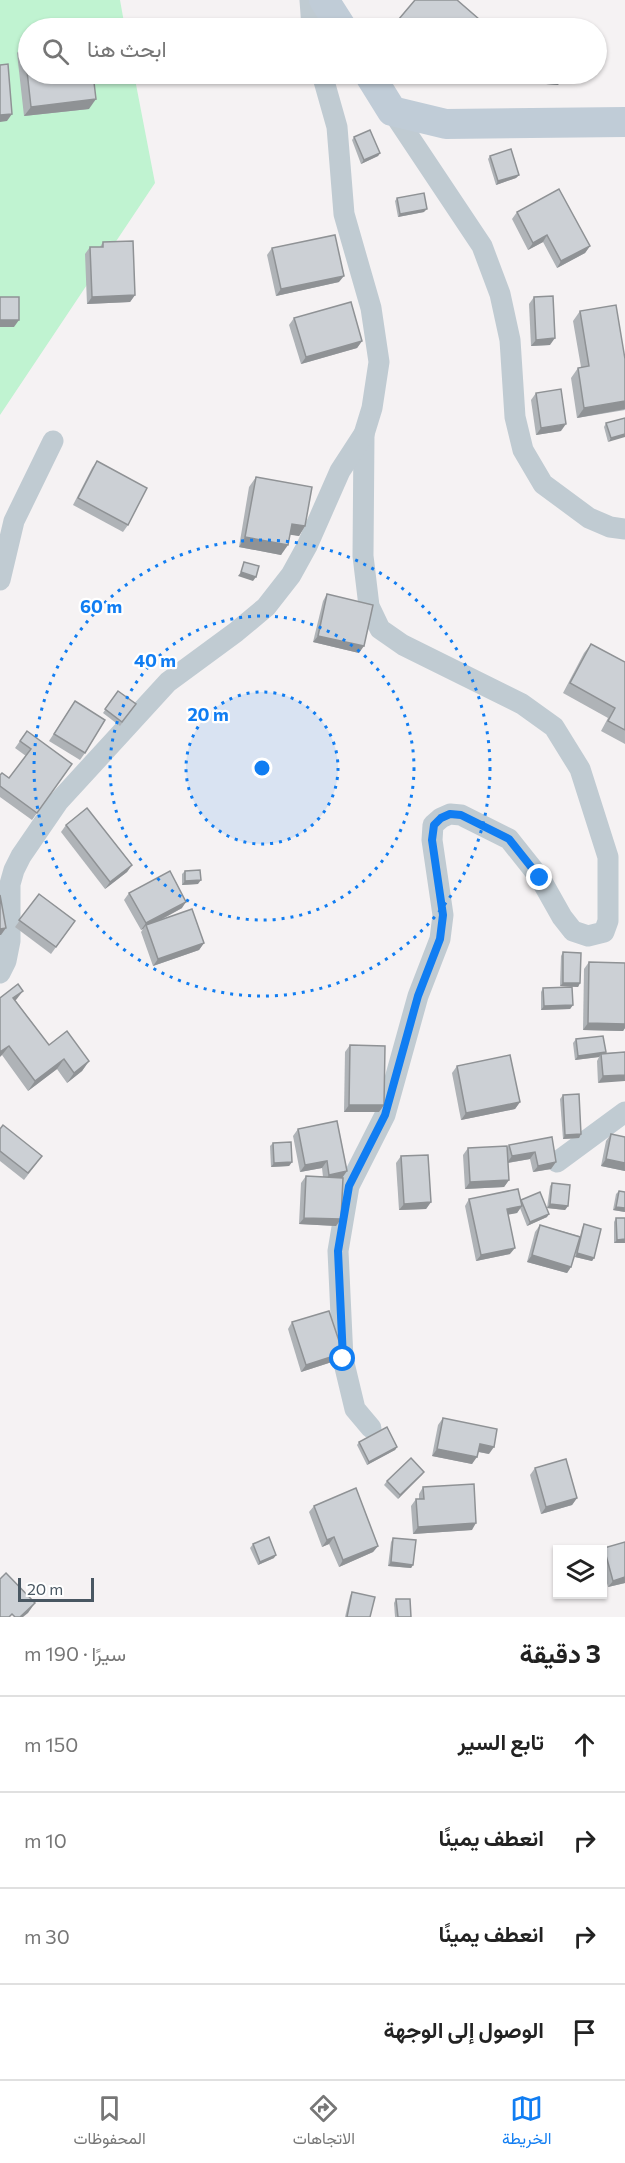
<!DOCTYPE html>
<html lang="ar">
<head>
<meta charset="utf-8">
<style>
  :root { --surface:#fff; --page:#f2f2f2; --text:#222; --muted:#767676; --line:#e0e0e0; --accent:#107df2 }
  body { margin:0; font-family:Commissioner,Vazirmatn,sans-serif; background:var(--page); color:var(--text); direction:rtl }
  .controls { position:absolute; right:18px; bottom:18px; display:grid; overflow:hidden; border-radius:0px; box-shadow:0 2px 4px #0004 }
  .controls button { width:54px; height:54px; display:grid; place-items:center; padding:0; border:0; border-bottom:2px solid var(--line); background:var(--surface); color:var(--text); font:30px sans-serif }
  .scale { position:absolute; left:18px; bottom:15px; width:76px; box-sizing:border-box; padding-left:6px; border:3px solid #495762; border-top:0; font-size:16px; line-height:21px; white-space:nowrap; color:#495762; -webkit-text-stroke:4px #fff; paint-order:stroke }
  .stop { position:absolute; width:18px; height:18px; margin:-14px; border:4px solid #107df2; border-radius:50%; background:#fff }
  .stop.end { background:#107df2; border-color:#fff; box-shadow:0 2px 6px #0008 }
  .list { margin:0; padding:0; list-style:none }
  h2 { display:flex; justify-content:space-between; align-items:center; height:78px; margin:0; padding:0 24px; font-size:26px }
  h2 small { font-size:20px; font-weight:400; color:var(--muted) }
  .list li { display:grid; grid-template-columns:39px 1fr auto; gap:18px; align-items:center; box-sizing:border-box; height:96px; padding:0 24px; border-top:2px solid var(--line) }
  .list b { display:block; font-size:22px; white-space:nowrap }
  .list em { font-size:20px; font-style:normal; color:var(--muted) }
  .icon { flex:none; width:33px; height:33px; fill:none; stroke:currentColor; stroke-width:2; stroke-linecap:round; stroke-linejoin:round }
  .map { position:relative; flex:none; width:625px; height:1617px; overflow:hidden; direction:ltr }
  .search { position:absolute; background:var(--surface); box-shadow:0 2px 4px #0004; left:18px; right:18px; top:18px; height:66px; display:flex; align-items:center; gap:15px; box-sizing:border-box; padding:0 21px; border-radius:33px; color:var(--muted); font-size:22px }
  .sheet { height:462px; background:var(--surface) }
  nav { display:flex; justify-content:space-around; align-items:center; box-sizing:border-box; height:84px; border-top:2px solid var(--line); background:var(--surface); font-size:16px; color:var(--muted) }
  nav a { display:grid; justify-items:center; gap:3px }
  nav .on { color:var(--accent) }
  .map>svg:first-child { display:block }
  .green { fill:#c0f3d1 }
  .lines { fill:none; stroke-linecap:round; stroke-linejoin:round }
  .street { stroke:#c0cbd2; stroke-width:21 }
  .secondary { stroke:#c0ccd7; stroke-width:30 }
  .wall { fill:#afb3b7 }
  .shaded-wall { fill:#8f9295 }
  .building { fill:#ccd0d5; stroke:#8f9295; stroke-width:1.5 }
  .route { stroke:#107df2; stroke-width:8 }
  .ring { fill:none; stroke:#107df2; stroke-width:3; stroke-dasharray:3 6 }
  .centre { fill:#107df2; stroke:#fff; stroke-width:3 }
  .ring-label { font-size:18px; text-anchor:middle; font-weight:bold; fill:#107df2; stroke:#fff; stroke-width:4.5; stroke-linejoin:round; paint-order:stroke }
</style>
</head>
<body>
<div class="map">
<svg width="625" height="1617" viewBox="0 0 625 1617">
  <rect width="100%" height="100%" fill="#f5f2f3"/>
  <polygon class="green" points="0,0 120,0 125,28 28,28 28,74 134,74 155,183 0,415"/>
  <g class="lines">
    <g class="street">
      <polyline points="310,0 312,28"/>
      <polyline points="392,111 482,246 500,294 510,340 515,417 523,450 543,484 589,518 610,527 625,529"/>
      <polyline points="364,434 363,556 369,606 380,629 403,645 522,704 554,727 580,769 608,857 608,921 604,932 588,936 573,931 562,917 540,878 509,839 461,815 450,814 441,818 433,825 432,840 443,915 440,939 418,996 385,1115 349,1186 338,1251 343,1359 355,1409 371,1428"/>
      <polyline points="0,580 14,521 53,441"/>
      <polyline points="0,973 6,961 10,941 10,884 14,870 21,856 58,802 168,682 236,632 266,607 291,575 307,546 340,471 364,434 372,408 379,362 371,308 344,214 337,127 322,74"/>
      <polyline points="557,1162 625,1112"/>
    </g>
    <g class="secondary">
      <polyline points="324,0 342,28"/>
      <polyline points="369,74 392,111 446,124 625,122"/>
    </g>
  </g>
  <g class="wall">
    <polygon points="24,44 28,74 89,109 24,116 17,53"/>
    <polygon points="431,74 441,74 436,78"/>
    <polygon points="522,74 563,74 558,85 522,82"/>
    <polygon points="354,137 380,153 378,156 361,164 352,140"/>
    <polygon points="490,156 519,175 516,178 496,185 488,159"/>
    <polygon points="397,198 424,212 398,217 395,201"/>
    <polygon points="517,212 590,246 585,253 557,268 543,242 528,250 512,219"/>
    <polygon points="103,242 135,295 130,302 87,304 85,254 90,247 100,247"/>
    <polygon points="272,248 339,282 276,296 267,255"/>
    <polygon points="534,297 550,345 531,346 529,304"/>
    <polygon points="580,311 625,410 577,418 571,378 578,368 581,367 573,321"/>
    <polygon points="294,318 362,341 357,348 301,364 289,325"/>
    <polygon points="536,393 561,431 536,435 531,400"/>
    <polygon points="625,418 608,442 604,427 606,423"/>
    <polygon points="97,461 128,525 123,532 73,505 92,468"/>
    <polygon points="256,477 305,526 299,536 290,534 281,555 239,547 249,487"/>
    <polygon points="327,594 359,653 313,642 323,601"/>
    <polygon points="591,644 625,662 625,744 601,731 608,718 563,693 584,653"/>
    <polygon points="118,691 136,704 120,726 103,713"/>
    <polygon points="75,701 85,753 80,760 49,741"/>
    <polygon points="27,731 72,764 32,820 0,797 0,775 9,778 26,756 15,748"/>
    <polygon points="66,825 132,865 127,872 105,889 61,832"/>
    <polygon points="185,871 198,884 182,885 182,874"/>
    <polygon points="129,893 182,908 159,921 204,943 199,950 153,966 141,932 143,929 141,930 124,900"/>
    <polygon points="39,894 75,921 51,954 15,927"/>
    <polygon points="563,952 580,983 578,987 560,986 561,956"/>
    <polygon points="589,962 625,963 625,1028 623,1031 583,1030 584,969"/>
    <polygon points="543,988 573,1005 570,1009 541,1010 541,992"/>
    <polygon points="16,1001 49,1045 89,1061 82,1071 67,1083 57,1069 28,1091 2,1055"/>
    <polygon points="576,1039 605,1053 625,1052 598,1083 597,1061 599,1057 575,1060 573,1043"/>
    <polygon points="350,1045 384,1105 379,1112 344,1112 345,1052"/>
    <polygon points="457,1066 520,1102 515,1109 461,1120 452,1073"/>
    <polygon points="563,1095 581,1134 579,1138 563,1139 560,1099"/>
    <polygon points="0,1129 37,1163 24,1180 0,1161"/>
    <polygon points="298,1129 347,1171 342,1178 341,1219 336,1226 299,1224 301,1183 306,1176 323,1177 322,1168 300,1172 293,1136"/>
    <polygon points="611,1134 625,1137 625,1171 601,1166 606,1141"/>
    <polygon points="552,1137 556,1162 551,1169 533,1172 530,1159 508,1163 509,1180 504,1187 465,1189 463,1155 468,1148 507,1148 509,1145"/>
    <polygon points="273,1143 292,1162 289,1166 271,1167 270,1146"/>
    <polygon points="401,1156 431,1202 426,1209 399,1210 396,1163"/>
    <polygon points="552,1183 568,1206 565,1210 547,1208 550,1186"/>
    <polygon points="619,1191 625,1212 613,1210 616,1194"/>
    <polygon points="469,1199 521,1201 547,1217 527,1226 520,1208 517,1213 508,1214 510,1254 476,1261 465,1206"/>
    <polygon points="616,1218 625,1218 625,1243 614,1243 614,1222"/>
    <polygon points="584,1224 594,1258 592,1261 575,1257 577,1246 571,1267 567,1273 527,1262 535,1232 540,1225 580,1236 582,1228"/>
    <polygon points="292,1322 338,1360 301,1372 288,1329"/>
    <polygon points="443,1418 489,1454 478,1452 472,1464 432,1456 438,1425"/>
    <polygon points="359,1442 397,1447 395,1450 367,1465 357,1445"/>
    <polygon points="535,1468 577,1498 572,1505 541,1514 530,1475"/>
    <polygon points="424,1472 398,1499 384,1485 387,1481"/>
    <polygon points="423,1487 472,1530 413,1534 411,1506 416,1499 419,1499 419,1494"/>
    <polygon points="314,1506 378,1546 373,1552 339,1567 329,1544 322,1547 309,1512"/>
    <polygon points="393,1538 413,1565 411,1568 388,1566 391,1542"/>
    <polygon points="625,1542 625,1583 608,1587 603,1568 603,1550 604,1548"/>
    <polygon points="253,1544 274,1558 258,1565 250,1548"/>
    <polygon points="352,1592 370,1617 345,1617 350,1596"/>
    <polygon points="396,1599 411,1617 395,1617 394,1603"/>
  </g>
  <g class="shaded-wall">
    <polygon points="527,75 563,78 558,85 522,82"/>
    <polygon points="96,99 89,109 24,116 31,107"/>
    <polygon points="12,114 7,121 0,122 0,115"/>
    <polygon points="380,153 378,156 361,164 364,160"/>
    <polygon points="519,175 516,178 496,185 498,181"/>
    <polygon points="427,209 424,212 398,217 400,214"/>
    <polygon points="547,235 543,242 528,250 533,243"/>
    <polygon points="590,246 585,253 557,268 561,261"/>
    <polygon points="344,276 339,282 276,296 281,289"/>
    <polygon points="135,295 130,302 87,304 92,297"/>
    <polygon points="0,320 19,320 14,327 0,327"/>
    <polygon points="555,338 550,345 531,346 536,340"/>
    <polygon points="362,341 357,348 301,364 306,357"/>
    <polygon points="625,401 625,409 577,418 584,408"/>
    <polygon points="566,424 561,431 536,435 541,428"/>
    <polygon points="625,434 625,437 608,442 611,438"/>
    <polygon points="292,524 305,526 299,536 285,534"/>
    <polygon points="245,537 288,545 281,555 239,547"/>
    <polygon points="241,572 256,577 253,581 238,576"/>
    <polygon points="318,636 364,646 359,653 313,642"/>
    <polygon points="132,865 127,872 105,889 110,882"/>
    <polygon points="201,880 198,884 182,885 185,881"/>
    <polygon points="186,902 182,908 147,927 146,925 143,929 141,930 146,923"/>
    <polygon points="6,928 1,935 0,935 0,929"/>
    <polygon points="204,943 199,950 153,966 158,959"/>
    <polygon points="563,983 580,983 578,987 560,986"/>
    <polygon points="23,991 16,1000 6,1007 13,998"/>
    <polygon points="573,1005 570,1009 541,1010 544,1006"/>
    <polygon points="588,1023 625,1024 625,1028 623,1031 583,1030"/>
    <polygon points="9,1046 2,1055 0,1057 0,1052"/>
    <polygon points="606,1052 601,1054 599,1057 575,1060 578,1056"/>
    <polygon points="64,1059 57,1069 28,1091 35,1081"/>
    <polygon points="89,1061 82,1071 67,1083 74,1073"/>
    <polygon points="625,1075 625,1081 598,1083 603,1076"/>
    <polygon points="520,1102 515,1109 461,1120 466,1113"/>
    <polygon points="349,1105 384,1105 379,1112 344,1112"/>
    <polygon points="581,1134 579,1138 563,1139 565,1135"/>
    <polygon points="535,1152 530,1159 507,1163 512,1156"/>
    <polygon points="606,1159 625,1163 625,1171 601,1166"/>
    <polygon points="327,1161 322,1168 300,1172 305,1165"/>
    <polygon points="292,1162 289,1166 271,1167 274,1163"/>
    <polygon points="556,1162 551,1169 533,1172 538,1166"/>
    <polygon points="347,1171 342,1178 324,1182 329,1175"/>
    <polygon points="509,1180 504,1187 465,1189 470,1182"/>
    <polygon points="431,1202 426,1209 399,1210 404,1204"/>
    <polygon points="550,1204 568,1206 565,1210 547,1208"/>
    <polygon points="522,1206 517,1213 502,1216 507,1209"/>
    <polygon points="616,1207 625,1208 625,1212 613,1210"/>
    <polygon points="549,1214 547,1217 527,1226 530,1222"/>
    <polygon points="304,1218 341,1219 336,1226 299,1224"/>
    <polygon points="625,1239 625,1243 614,1243 617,1240"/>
    <polygon points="515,1248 510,1254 476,1261 481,1255"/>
    <polygon points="577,1253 594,1258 592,1261 575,1257"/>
    <polygon points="532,1255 571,1267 567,1273 527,1262"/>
    <polygon points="343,1353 338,1360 301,1372 306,1365"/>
    <polygon points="480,1444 494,1447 489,1454 475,1451"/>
    <polygon points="397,1447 395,1450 367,1465 369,1462"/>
    <polygon points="437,1449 477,1457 472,1464 432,1456"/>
    <polygon points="424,1472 422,1475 398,1499 400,1495"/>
    <polygon points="577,1498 572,1505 541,1514 546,1507"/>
    <polygon points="476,1523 472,1530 413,1534 418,1527"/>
    <polygon points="334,1537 329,1544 322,1547 327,1540"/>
    <polygon points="378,1546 373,1552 339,1567 343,1560"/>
    <polygon points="276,1555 274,1558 258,1565 260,1562"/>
    <polygon points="391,1562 413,1565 411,1568 388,1566"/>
    <polygon points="625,1577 625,1583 608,1587 613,1581"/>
    <polygon points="35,1603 28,1613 23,1617 20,1617"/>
  </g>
  <g class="building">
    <polygon points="415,0 457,0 487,26 485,28 397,28 393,26"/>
    <polygon points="28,43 28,74 93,74 96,99 31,107 24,44"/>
    <polygon points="8,64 12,114 0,115 0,65"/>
    <polygon points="527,74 563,74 563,78 527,75"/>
    <polygon points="370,130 380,153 364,160 354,137"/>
    <polygon points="511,149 519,175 498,181 490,156"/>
    <polygon points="559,189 590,246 561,261 547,235 533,243 517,212"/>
    <polygon points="424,193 427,209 400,214 397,198"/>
    <polygon points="335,235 344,276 281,289 272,248"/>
    <polygon points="133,241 135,295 92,297 90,247 103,247 103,242"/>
    <polygon points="553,296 555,338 536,340 534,297"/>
    <rect x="0" y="297" width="19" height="23"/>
    <polygon points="351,302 362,341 306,357 294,318"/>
    <polygon points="616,305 625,359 625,401 584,408 578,368 589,366 580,311"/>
    <polygon points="561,389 566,424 541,428 536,393"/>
    <polygon points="625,418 625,434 611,438 606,423"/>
    <polygon points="97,461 147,488 128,525 78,498"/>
    <polygon points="256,477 312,487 305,526 292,524 288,545 245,537"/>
    <polygon points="244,562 259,566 256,577 241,572"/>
    <polygon points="327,594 373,605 364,646 318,636"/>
    <polygon points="591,644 625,662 625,730 608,721 615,708 570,683"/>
    <polygon points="118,691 136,704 122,722 105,709"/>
    <polygon points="75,701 105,720 85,753 54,734"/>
    <polygon points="27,731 72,764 37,813 0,786 0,775 2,773 9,778 31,749 20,741"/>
    <polygon points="87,808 132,865 110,882 66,825"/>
    <polygon points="200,870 201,880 185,881 185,871"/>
    <polygon points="170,871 186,902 146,923 129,893"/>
    <polygon points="39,894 75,921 56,947 19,920"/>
    <polygon points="0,895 6,928 0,929"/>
    <polygon points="192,909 204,943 158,959 146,925"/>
    <polygon points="563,952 581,953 580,983 563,983"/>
    <polygon points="589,962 625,963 625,1024 588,1023"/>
    <polygon points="18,984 23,991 13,998 49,1045 67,1031 89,1061 74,1073 64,1059 35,1081 9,1046 0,1052 0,998"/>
    <polygon points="572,987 573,1005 544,1006 543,988"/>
    <polygon points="603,1036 606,1052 578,1056 576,1039"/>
    <polygon points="350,1045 385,1046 384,1105 349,1105"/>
    <polygon points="625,1052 625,1075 603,1076 601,1054"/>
    <polygon points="510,1055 520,1102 466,1113 457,1066"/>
    <polygon points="579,1094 581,1134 565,1135 563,1095"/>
    <polygon points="337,1121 347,1171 329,1175 327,1161 305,1165 298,1129"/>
    <polygon points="3,1125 42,1156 28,1173 0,1151 0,1129"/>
    <polygon points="611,1134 625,1137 625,1163 606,1159"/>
    <polygon points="552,1137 556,1162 538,1166 535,1152 512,1156 509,1145"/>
    <polygon points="291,1142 292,1162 274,1163 273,1143"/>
    <polygon points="507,1146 509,1180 470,1182 468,1148"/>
    <polygon points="428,1155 431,1202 404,1204 401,1156"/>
    <polygon points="306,1176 343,1178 341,1219 304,1218"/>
    <polygon points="552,1183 570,1185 568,1206 550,1204"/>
    <polygon points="518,1189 522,1206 507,1209 515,1248 481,1255 469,1199"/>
    <polygon points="619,1191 625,1192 625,1208 616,1207"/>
    <polygon points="540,1192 549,1214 530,1222 521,1200"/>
    <polygon points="616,1218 625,1218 625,1239 617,1240"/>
    <polygon points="584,1224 601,1229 594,1258 577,1253"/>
    <polygon points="540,1225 580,1237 571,1267 532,1255"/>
    <polygon points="329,1311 343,1353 306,1365 292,1322"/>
    <polygon points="443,1418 497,1429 494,1447 480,1444 477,1457 437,1449"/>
    <polygon points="387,1427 397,1447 369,1462 359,1442"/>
    <polygon points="411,1458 424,1472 400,1495 387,1481"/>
    <polygon points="566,1459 577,1498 546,1507 535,1468"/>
    <polygon points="474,1484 476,1523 418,1527 416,1499 424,1499 423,1487"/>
    <polygon points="356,1488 378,1546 343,1560 334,1537 327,1540 314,1506"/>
    <polygon points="269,1537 276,1555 260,1562 253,1544"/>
    <polygon points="393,1538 416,1540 413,1565 391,1562"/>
    <polygon points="625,1542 625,1577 613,1581 604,1548"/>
    <polygon points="6,1573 35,1603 20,1617 15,1617 12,1614 9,1617 0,1617 0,1579"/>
    <polygon points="352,1592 375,1597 370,1617 347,1617"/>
    <polygon points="396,1599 410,1599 411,1617 398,1617"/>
  </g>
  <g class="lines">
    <polyline class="route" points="343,1359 338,1251 349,1186 385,1115 418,996 440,939 443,915 432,840 434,825 441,818 450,814 461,815 509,839 540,878"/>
  </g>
  <circle cx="262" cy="768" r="76" fill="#107df2" fill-opacity=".12"/>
  <g class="ring">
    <circle cx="262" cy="768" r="76"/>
    <circle cx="262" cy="768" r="152"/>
    <circle cx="262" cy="768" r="228"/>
  </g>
  <circle cx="262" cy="768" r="9" class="centre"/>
  <g class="ring-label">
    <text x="101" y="613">60 m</text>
    <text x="155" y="667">40 m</text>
    <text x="208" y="721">20 m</text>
  </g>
</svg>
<div class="controls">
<button><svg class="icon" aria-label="layers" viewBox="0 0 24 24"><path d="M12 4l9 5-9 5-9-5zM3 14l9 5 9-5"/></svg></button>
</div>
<div class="scale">20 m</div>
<div class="stop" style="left:343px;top:1359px"></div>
<div class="stop end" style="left:540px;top:878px"></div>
<div class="search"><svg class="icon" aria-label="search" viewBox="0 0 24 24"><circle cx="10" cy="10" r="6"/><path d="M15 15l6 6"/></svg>ابحث هنا</div>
</div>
<section class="sheet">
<h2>3 دقيقة<small>سيرًا · 190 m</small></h2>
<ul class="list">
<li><svg class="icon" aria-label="ahead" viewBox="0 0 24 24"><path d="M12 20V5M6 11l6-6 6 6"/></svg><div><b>تابع السير</b></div><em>150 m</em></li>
<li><svg class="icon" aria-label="right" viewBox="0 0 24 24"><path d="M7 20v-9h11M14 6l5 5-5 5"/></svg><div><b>انعطف يمينًا</b></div><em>10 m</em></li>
<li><svg class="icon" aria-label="right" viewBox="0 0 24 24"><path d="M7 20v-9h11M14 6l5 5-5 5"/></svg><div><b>انعطف يمينًا</b></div><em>30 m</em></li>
<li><svg class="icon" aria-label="arrive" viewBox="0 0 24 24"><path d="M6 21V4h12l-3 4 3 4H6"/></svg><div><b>الوصول إلى الوجهة</b></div></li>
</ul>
</section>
<nav>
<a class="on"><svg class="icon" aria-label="map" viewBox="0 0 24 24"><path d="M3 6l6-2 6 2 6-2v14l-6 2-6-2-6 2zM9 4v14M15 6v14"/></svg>الخريطة</a>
<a><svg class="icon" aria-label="directions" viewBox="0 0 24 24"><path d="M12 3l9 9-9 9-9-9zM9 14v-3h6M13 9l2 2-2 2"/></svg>الاتجاهات</a>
<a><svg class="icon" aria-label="saved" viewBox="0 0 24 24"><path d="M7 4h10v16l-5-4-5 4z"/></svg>المحفوظات</a>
</nav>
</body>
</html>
